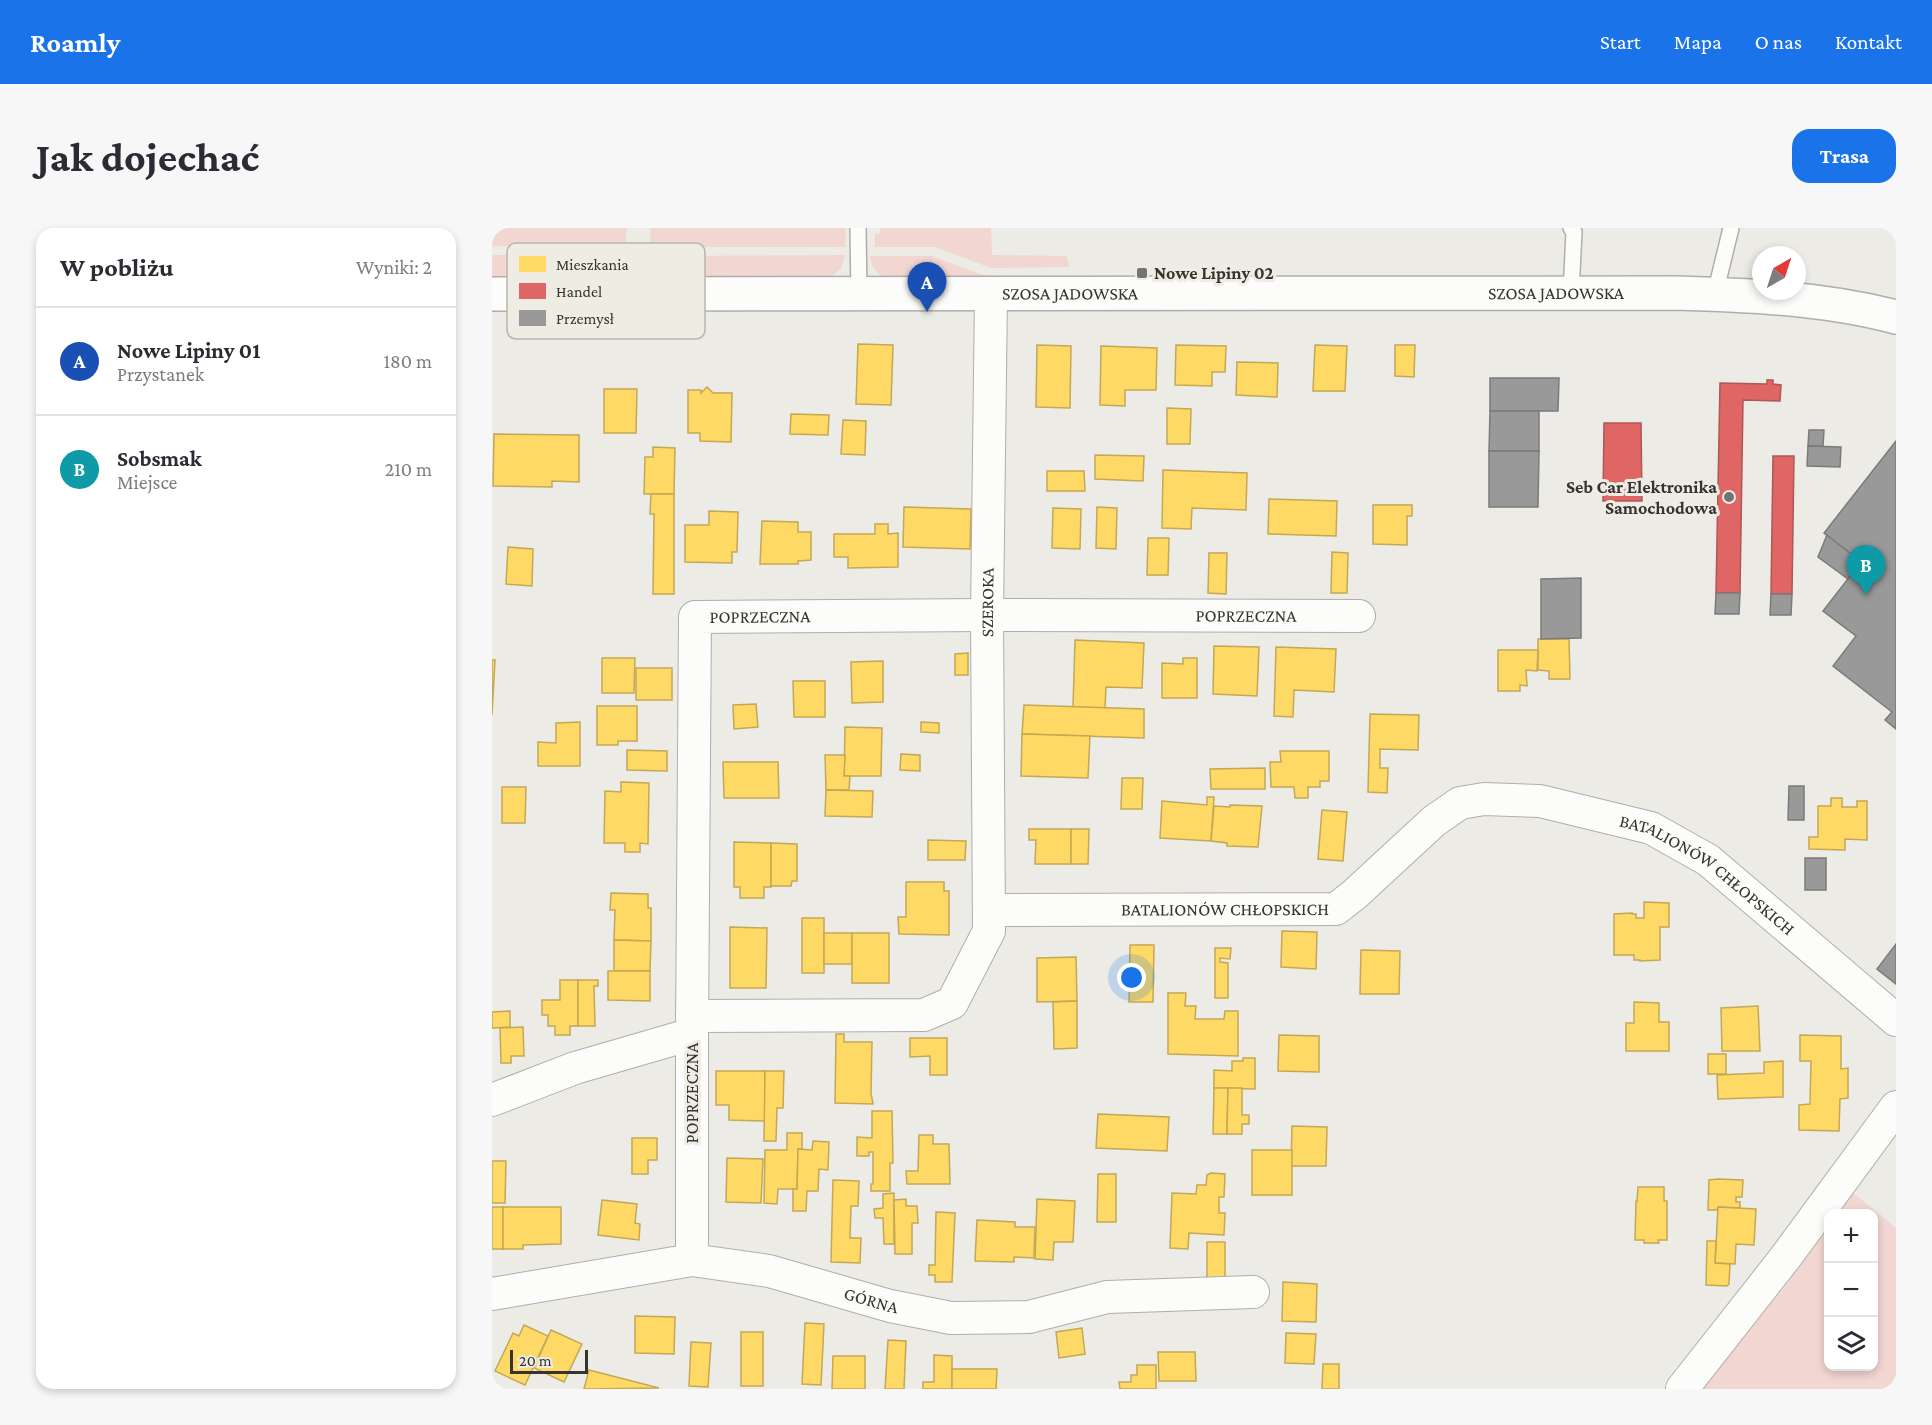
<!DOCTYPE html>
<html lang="pl">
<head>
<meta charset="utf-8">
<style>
  :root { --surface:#fff; --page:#f7f7f7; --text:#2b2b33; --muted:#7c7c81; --line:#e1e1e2; --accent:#1a73e8 }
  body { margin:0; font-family:"Crimson Pro",serif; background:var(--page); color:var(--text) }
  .controls { position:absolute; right:18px; bottom:18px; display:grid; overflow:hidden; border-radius:12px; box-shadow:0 3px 9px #0003 }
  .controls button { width:54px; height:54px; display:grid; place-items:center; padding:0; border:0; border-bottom:2px solid var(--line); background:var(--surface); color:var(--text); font:30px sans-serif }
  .compass { position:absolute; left:1260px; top:18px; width:54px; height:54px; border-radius:50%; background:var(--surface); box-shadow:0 3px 9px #0003; rotate:39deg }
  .scale { position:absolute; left:18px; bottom:15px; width:78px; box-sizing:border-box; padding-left:6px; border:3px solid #363431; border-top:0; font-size:16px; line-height:21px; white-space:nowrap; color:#363431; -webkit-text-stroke:4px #efece3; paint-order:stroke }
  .you { position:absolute; left:640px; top:750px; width:21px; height:21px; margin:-15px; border:4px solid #fff; border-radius:50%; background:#1a73e8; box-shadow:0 0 0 9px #1a73e833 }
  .badge { display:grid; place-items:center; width:39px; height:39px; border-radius:50%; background:var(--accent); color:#fff; font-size:20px; font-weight:700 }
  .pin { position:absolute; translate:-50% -50px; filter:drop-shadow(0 2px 3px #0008) }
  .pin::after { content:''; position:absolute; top:32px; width:21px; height:18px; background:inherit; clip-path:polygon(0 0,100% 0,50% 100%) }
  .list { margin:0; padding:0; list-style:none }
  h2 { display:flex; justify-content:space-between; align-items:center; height:78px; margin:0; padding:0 24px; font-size:26px }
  h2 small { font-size:20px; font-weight:400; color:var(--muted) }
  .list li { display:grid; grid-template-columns:39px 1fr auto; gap:18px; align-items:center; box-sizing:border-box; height:108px; padding:0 24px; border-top:2px solid var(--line) }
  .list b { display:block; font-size:22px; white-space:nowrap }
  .list p { margin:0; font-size:20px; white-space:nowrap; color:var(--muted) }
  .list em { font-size:20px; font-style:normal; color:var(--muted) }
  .icon { flex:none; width:33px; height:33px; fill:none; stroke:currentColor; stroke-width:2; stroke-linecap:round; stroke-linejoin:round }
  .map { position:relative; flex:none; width:1404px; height:1161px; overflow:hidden; border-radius:18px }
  header { display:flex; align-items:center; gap:36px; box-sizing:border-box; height:84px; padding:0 30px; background:var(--accent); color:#fff }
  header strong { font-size:28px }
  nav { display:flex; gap:33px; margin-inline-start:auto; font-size:21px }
  .intro { display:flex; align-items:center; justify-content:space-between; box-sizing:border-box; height:144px; padding:0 36px }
  h1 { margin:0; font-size:42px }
  .button { padding:15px 27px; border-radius:18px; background:var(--accent); color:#fff; font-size:21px; font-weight:700 }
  main { display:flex; gap:36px; padding:0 36px }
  aside { flex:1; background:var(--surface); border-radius:18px; box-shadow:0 3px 9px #0003 }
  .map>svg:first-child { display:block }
  .green { fill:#f2d6d2; fill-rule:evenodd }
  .homes { fill:#ffd966; stroke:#c3a856; stroke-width:1.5 }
  .shops { fill:#e06666; stroke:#ad5756; stroke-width:1.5 }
  .industry { fill:#999; stroke:#7b7b7a; stroke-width:1.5 }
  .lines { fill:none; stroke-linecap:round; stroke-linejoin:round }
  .lane-casing { stroke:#b0aeab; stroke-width:18 }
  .street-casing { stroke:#b0aeab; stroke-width:34 }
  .secondary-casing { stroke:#b0aeab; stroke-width:36 }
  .lane { stroke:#fcfcfb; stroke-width:15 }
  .street { stroke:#fcfcfb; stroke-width:32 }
  .secondary { stroke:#fcfcfb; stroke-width:33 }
  .poi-dot { fill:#767470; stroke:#efece3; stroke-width:2 }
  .labels { text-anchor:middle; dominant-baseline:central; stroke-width:6; stroke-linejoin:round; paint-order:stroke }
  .poi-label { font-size:18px; font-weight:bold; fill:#363431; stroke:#efece3; text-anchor:start }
  .street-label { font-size:18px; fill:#363431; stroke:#efece3 }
  .key { fill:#efece3; stroke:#b8b5ae; stroke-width:1.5 }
  .key-label { font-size:16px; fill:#363431 }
</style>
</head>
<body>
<header>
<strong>Roamly</strong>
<nav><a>Start</a><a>Mapa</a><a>O nas</a><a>Kontakt</a></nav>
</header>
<div class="intro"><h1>Jak dojechać</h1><a class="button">Trasa</a></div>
<main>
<aside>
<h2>W pobliżu<small>Wyniki: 2</small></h2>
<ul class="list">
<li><span class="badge" style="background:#1a4fb4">A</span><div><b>Nowe Lipiny 01</b><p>Przystanek</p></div><em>180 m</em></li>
<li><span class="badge" style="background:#0f9aa8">B</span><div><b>Sobsmak</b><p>Miejsce</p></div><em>210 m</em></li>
</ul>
</aside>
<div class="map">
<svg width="1404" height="1161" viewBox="0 0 1404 1161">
  <rect width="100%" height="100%" fill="#ecebe6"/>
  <g class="green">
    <polygon points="0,0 135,0 133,19 0,18"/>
    <polygon points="158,0 354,0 353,19 159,19"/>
    <polygon points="388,0 499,0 500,27 575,28 577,39 499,40 443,19 383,19 383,6 388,6"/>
    <polygon points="0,27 134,27 134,43 130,50 0,51"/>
    <path d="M 353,27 L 349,41 L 337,50 L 168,51 C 159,46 160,37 160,28 Z"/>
    <path d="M 378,28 L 440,28 L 499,50 L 393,51 C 384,44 379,39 378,28 Z"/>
    <path d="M 1354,959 L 1404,1000 L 1404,1161 L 1199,1161 L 1237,1110 L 1273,1074 L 1289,1065 L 1300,1049 L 1303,1035 L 1322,1008 L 1322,1001 ZM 1336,986 L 1382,986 L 1382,1138 L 1336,1138 Z"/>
  </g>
  <g class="homes">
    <polygon points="366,116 401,117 399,177 364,176"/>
    <polygon points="545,117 579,118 578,180 544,179"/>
    <polygon points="684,117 734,118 733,144 720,144 720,158 683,157"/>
    <polygon points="823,117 855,118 853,163 821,163"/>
    <polygon points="903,117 923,117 922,149 903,148"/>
    <polygon points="609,118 665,120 664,162 633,162 633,178 608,177"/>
    <polygon points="745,134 786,135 785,169 744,167"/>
    <polygon points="215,159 221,165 240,165 239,214 208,213 208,205 196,205 196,162 209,162 209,165"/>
    <polygon points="112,161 145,161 144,205 112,205"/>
    <polygon points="675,180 699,181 698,216 675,216"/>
    <polygon points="299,186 337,187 336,207 298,206"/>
    <polygon points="351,192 374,193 373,227 349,226"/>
    <polygon points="2,206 87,207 87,254 60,253 60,259 1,258"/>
    <polygon points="161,219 183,220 182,266 152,266 153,229 161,229"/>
    <polygon points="603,227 652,228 651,253 603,251"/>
    <polygon points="671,242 755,245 754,282 700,280 699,301 670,300"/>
    <polygon points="555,243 592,243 593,263 555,263"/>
    <polygon points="159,266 182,266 182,366 161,366 162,286 158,286"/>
    <polygon points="777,271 845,273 844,308 776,306"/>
    <polygon points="881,277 920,277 920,288 915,288 915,317 881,316"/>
    <polygon points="412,279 479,281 478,321 411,319"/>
    <polygon points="605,279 625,280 624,321 604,320"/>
    <polygon points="561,280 589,281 588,321 560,320"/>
    <polygon points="217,283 246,284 245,324 240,324 240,335 193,334 193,297 217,297"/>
    <polygon points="270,293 306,294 306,304 319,304 319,332 306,333 306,336 268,336"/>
    <polygon points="383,296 396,296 396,306 406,305 406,339 356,340 356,329 342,329 342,306 383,306"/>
    <polygon points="656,310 677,310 676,347 655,347"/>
    <polygon points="16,319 41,321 40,358 14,356"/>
    <polygon points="840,324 856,325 855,365 839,365"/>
    <polygon points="717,325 735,325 734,366 716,365"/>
    <polygon points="1046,411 1077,411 1078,451 1057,451 1057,443 1046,442"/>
    <polygon points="583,412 652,415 650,460 614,459 613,480 581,479"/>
    <polygon points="722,418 767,419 765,468 721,466"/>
    <polygon points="784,419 844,421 842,464 802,462 801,489 782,488"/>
    <polygon points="1006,422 1046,422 1045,443 1034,442 1035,458 1028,457 1028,463 1006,463"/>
    <polygon points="476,425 476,447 463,447 463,426"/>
    <polygon points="110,430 143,430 142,465 110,465"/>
    <polygon points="691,430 705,430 705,470 670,470 670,435 691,436"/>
    <polygon points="0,432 3,432 0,487"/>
    <polygon points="391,433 391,474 360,475 359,434"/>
    <rect x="144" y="440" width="36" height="32"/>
    <polygon points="301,453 333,453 333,489 302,489"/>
    <polygon points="264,476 266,499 242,501 241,477"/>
    <polygon points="532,477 652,481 652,510 530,506"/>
    <polygon points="105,478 145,478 145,513 126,513 126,517 105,517"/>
    <polygon points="878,486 927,487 926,522 888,521 888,540 896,540 895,565 876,564"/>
    <polygon points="88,494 88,538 46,538 46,514 64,515 64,495"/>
    <polygon points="429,494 447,495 447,505 429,504"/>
    <polygon points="353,499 390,500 389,548 352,548"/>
    <polygon points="530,506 598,508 596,550 529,548"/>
    <polygon points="135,522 175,523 175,543 135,542"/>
    <polygon points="788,523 837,523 837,553 828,553 828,559 816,559 816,570 803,570 802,559 779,559 778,534 789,534"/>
    <polygon points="409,526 428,527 428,543 408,542"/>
    <polygon points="333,527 353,527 352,548 358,548 357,562 334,562"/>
    <polygon points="231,534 286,534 287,570 232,570"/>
    <polygon points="773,540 773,561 719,561 718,541"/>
    <polygon points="630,550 651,550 650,581 629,581"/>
    <polygon points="129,554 157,555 156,616 148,615 148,624 133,624 133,615 112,615 113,563 129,564"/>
    <polygon points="10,559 34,559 33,595 10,595"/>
    <polygon points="334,562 381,563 380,589 333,588"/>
    <polygon points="715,569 722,569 719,613 668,610 670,573 715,577"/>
    <polygon points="1339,570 1350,570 1350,579 1365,579 1365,573 1375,573 1375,612 1353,611 1353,622 1317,621 1317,609 1326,609 1326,578 1339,578"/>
    <polygon points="738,577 770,578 766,619 735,618 735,615 719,613 722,578 738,579"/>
    <polygon points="830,582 855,584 851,633 826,631"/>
    <polygon points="537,601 579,601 579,636 543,636 544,612 537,612"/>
    <polygon points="579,601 597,601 596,636 579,636"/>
    <polygon points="436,612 474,613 473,632 436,632"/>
    <polygon points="242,614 279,615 279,659 272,659 272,670 248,670 248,659 242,659"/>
    <polygon points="279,615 305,616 305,653 300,653 299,658 279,658"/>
    <polygon points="414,654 452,654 452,663 457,663 457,707 407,706 406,689 414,689"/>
    <polygon points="119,665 156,666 156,680 159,680 159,713 122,712 123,682 118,682"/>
    <polygon points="1152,674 1177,675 1177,699 1168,699 1168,732 1148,733 1148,732 1142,732 1142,727 1122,727 1122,686 1140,685 1140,686 1144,686 1144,690 1152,690"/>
    <rect x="310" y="690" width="22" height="55"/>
    <polygon points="238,699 275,700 274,760 238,760"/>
    <polygon points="790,703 825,704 824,741 789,739"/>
    <rect x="332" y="705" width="28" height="31"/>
    <rect x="360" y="705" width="37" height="50"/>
    <polygon points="122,712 159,713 158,743 122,743"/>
    <polygon points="638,717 662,717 661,774 637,774"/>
    <polygon points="723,720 739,720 738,731 728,730 728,734 736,735 736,770 723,770"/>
    <polygon points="869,722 908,723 907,766 868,766"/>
    <polygon points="584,729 585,773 545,774 545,730"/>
    <polygon points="116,743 158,743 158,773 116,772"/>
    <polygon points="68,752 86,752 86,798 78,798 78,807 63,807 63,798 56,798 56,787 50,787 50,772 68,772"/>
    <polygon points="86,752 106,752 106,758 102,758 103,798 86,798"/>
    <polygon points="676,765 694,765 693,778 704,778 703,791 732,791 733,783 746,783 746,828 676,826"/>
    <polygon points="585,773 585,820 562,821 561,774"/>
    <polygon points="1142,774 1167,775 1167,794 1177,794 1177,823 1134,823 1134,795 1142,795"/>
    <polygon points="1266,778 1268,823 1230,823 1229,780"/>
    <polygon points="18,783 18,799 0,800 0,784"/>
    <polygon points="31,799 32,828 19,828 19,835 9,835 8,800"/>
    <polygon points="344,806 352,806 352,814 380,814 379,865 381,876 343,875"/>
    <polygon points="787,807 827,808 827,844 786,843"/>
    <polygon points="1308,807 1349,808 1349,841 1356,840 1356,870 1348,871 1347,903 1307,902 1307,877 1318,876 1319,833 1308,833"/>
    <polygon points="418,810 455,810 455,847 438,847 438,828 418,829"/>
    <rect x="1216" y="826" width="18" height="20"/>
    <polygon points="751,830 763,830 763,861 722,860 722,842 740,843 740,833 751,833"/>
    <polygon points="1291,833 1291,869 1226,871 1225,847 1272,845 1272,834"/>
    <polygon points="224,843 273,843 273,893 237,892 237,877 224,877"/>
    <polygon points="273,843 292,843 291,880 285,880 284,913 272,913"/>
    <polygon points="722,860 736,860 735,906 721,906"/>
    <polygon points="736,860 750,860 750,887 757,887 757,896 750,896 750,906 735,906"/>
    <polygon points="380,883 400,883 401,935 398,935 398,963 379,963 379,956 381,956 381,924 377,924 377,928 365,928 365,909 380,910"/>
    <polygon points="606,886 677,889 675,923 604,920"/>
    <polygon points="800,898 835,899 834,938 799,938"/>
    <polygon points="295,905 310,905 310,921 306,921 305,961 286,961 285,976 272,975 273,922 295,922"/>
    <polygon points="427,907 441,907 441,916 457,916 458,956 415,956 414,943 426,943"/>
    <polygon points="140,910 165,910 165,932 156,932 156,946 140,946"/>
    <polygon points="321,913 337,914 336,942 327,941 326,963 315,963 314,983 301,983 301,961 305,961 306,921 320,922"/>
    <rect x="760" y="922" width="40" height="45"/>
    <polygon points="235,930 271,931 269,975 234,974"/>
    <polygon points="0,933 14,933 13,975 0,975"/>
    <polygon points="719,945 733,946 732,969 727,969 727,985 733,985 732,1007 697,1005 696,1021 678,1020 680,965 704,966 705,957 714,957 715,947"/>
    <polygon points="606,946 624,946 624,994 605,994"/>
    <polygon points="1226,951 1251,952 1250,969 1244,969 1244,974 1248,974 1248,980 1226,979 1225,982 1216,982 1217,952"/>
    <polygon points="341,952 367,953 366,978 359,978 358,1010 369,1010 368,1035 339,1034"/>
    <polygon points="1146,959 1172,959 1172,973 1175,973 1175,1012 1166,1012 1167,1015 1152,1015 1152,1012 1143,1012 1144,973 1145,973"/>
    <polygon points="402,965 402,1016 392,1016 391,990 383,990 382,981 391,980 391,966"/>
    <polygon points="414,971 414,978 425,978 426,995 420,995 420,1026 403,1026 402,972"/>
    <polygon points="545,971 583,973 581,1014 562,1014 561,1032 543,1031"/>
    <polygon points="110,972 145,976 143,995 148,996 147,1012 106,1007"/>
    <rect x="0" y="979" width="11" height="42"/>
    <polygon points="11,979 69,979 69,1016 31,1017 31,1021 11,1021"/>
    <polygon points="1226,979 1264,981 1262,1017 1244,1016 1243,1036 1223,1035"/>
    <polygon points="444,984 463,985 460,1054 443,1054 443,1047 437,1047 437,1037 443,1037"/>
    <polygon points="485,992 523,994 523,999 543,999 542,1030 522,1029 522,1034 483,1033"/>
    <polygon points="1215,1013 1224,1013 1223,1035 1238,1036 1237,1056 1235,1058 1214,1057"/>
    <rect x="715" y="1014" width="18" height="40"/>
    <polygon points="791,1054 825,1056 824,1094 790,1093"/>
    <polygon points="143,1088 183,1089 182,1126 143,1125"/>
    <polygon points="313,1095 332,1096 329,1157 310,1156"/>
    <polygon points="32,1097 56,1108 33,1157 3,1143 21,1105 27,1108"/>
    <polygon points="590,1100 593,1126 567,1130 564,1104"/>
    <polygon points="59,1102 90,1116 72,1154 42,1140"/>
    <rect x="249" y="1104" width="22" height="54"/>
    <polygon points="794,1105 824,1106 822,1136 793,1135"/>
    <polygon points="396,1112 414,1113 412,1161 393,1161"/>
    <polygon points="199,1114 219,1115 216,1159 197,1158"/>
    <polygon points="666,1124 703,1124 704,1153 667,1153"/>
    <polygon points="442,1127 460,1128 460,1161 431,1161 431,1154 442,1154"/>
    <polygon points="341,1128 373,1128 373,1161 340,1161"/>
    <polygon points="831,1136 847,1136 847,1161 830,1161"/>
    <polygon points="645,1137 664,1137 664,1161 628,1161 627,1154 639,1154 639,1147 645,1147"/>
    <polygon points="460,1141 505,1141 504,1161 460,1161"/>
    <polygon points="97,1142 167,1160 92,1161"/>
  </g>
  <g class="shops">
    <polygon points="1275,152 1281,152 1281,156 1289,157 1288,173 1251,172 1248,365 1224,365 1228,155 1275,156"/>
    <polygon points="1112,195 1149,195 1150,273 1111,273"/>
    <polygon points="1281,228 1302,228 1300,366 1279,366"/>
  </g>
  <g class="industry">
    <polygon points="998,150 1067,150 1066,183 998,183"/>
    <polygon points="998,183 1047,183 1047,223 997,223"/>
    <polygon points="1317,202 1332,202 1331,218 1316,218"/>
    <polygon points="1404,213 1404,501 1393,492 1400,484 1341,438 1364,408 1331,383 1369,334 1332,305"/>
    <polygon points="1316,218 1349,219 1348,239 1315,238"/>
    <polygon points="997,223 1047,223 1046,279 997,279"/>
    <polygon points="1335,307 1369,334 1356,351 1326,329"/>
    <polygon points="1089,350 1089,410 1049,411 1049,351"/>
    <polygon points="1224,365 1248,365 1247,386 1223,386"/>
    <polygon points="1279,366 1300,366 1299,387 1278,387"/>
    <polygon points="1297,558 1312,558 1312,592 1296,592"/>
    <rect x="1313" y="630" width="21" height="32"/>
    <polygon points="1404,716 1404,756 1385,741"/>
  </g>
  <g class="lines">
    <defs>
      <g id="lane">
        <polyline points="366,0 367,66"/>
        <polyline points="1079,0 1082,4 1079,65"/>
        <polyline points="1223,66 1239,0"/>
      </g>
      <g id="street">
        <path id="s1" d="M 497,682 L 844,681 L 863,666 L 942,593 L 968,575 L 992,571 L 1048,573 L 1159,600 L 1216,632 L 1404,792"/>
        <path id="s2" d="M 200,788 L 432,787 L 460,775 L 497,703 L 495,387 L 499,66"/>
        <polyline points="0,872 83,840 200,806"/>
        <path id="s3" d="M 200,1032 L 200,806 L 203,389 L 495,387 L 867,388"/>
        <path id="s4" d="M 0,1066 L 200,1032 L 277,1043 L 398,1078 L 459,1090 L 537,1089 L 615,1069 L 761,1064"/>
        <polyline points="1190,1161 1293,1030 1404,879"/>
      </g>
      <g id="secondary">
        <path id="s5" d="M 0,66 L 1182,65 C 1256,67 1331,70 1404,89"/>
      </g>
    </defs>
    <use href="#lane" class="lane-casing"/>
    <use href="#street" class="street-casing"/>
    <use href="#secondary" class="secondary-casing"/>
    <use href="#lane" class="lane"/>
    <use href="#street" class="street"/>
    <use href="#secondary" class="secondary"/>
  </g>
  <g class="poi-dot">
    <rect x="644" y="39" width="12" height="12" rx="3"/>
    <circle cx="1237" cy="269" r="6"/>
  </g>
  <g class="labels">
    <g class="poi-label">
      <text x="662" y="45">Nowe Lipiny 02</text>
      <text x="1225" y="259" text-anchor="end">Seb Car Elektronika<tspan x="1225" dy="21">Samochodowa</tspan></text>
    </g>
    <g class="street-label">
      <text stroke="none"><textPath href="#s5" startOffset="1064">SZOSA JADOWSKA</textPath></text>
      <text stroke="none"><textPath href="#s5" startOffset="578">SZOSA JADOWSKA</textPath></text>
      <text stroke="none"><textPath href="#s2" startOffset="672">SZEROKA</textPath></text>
      <text stroke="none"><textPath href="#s3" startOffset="708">POPRZECZNA</textPath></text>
      <text stroke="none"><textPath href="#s3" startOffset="1194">POPRZECZNA</textPath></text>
      <text stroke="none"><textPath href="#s1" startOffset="777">BATALIONÓW CHŁOPSKICH</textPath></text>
      <text stroke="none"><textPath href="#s1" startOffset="236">BATALIONÓW CHŁOPSKICH</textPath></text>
      <text transform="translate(200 865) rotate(-90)">POPRZECZNA</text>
      <text stroke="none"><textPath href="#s4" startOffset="387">GÓRNA</textPath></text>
    </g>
  </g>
  <rect x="15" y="15" width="198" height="96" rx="9" class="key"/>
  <rect x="27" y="28" width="27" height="16" fill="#ffd966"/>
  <rect x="27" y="55" width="27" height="16" fill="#e06666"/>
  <rect x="27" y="82" width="27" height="16" fill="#999"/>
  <g class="key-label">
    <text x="64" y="42">Mieszkania</text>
    <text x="64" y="69">Handel</text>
    <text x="64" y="96">Przemysł</text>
  </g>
</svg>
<div class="controls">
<button>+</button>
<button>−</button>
<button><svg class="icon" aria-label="layers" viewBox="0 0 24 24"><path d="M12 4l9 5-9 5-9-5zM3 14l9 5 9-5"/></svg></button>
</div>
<svg class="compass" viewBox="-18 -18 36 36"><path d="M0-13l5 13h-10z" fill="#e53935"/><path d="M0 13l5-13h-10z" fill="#7c7c81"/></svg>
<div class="scale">20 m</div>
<div class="you"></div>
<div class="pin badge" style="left:435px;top:84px;background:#1a4fb4">A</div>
<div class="pin badge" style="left:1374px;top:367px;background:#0f9aa8">B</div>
</div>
</main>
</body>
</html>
